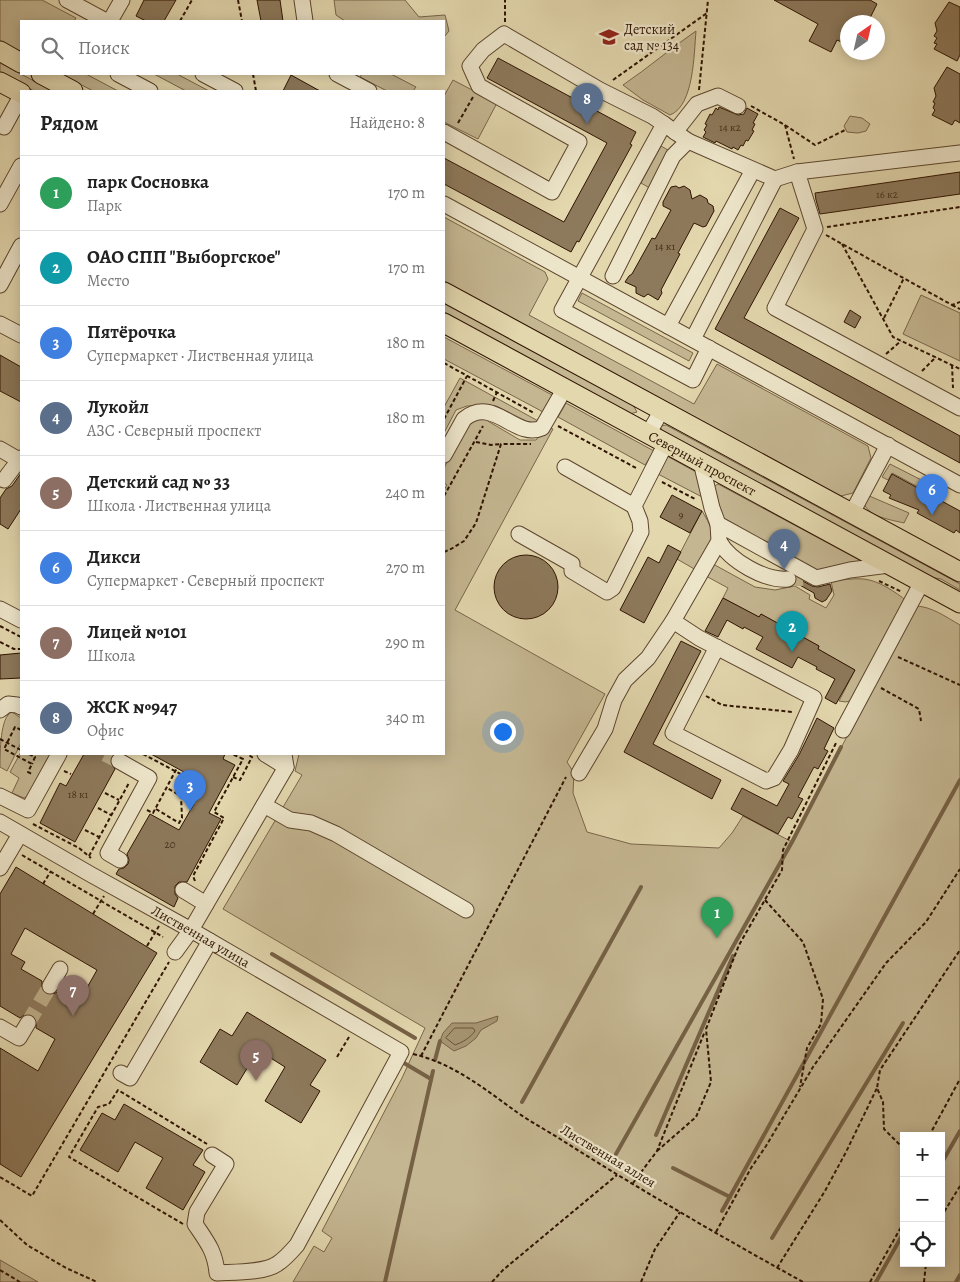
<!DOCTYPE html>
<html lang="ru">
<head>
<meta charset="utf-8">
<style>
  :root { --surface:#fff; --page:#f6f6f6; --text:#222; --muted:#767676; --line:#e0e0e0; --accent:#8f2418 }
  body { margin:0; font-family:Alegreya,serif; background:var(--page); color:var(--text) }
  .controls { position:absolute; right:15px; bottom:15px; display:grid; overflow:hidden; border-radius:0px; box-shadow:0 2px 12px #0003 }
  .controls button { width:45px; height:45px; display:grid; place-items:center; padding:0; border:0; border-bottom:1px solid var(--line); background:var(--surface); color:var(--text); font:25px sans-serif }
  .compass { position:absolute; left:840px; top:15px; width:45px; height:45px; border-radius:50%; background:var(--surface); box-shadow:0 2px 12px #0003; rotate:34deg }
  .you { position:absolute; left:502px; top:731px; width:18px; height:18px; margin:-12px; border:4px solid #fff; border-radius:50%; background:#1a73e8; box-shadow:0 0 0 8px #1a73e833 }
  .badge { display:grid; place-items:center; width:32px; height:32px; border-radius:50%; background:var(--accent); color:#fff; font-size:16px; font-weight:700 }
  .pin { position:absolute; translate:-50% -41px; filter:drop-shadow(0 1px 2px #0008) }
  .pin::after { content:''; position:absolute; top:26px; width:18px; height:15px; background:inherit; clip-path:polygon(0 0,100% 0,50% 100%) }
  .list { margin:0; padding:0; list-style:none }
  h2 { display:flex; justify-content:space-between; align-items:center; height:65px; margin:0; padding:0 20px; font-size:21px }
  h2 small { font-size:16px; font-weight:400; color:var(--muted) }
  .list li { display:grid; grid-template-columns:32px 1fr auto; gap:15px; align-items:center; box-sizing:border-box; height:75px; padding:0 20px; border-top:1px solid var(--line) }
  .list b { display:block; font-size:19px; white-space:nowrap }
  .list p { margin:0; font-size:16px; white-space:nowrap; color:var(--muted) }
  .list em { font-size:16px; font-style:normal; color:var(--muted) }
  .icon { flex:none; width:28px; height:28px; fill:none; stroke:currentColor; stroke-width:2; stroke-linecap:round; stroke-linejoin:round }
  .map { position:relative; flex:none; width:960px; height:1282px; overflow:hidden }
  .search { position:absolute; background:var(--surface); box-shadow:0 2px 12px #0003; left:20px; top:20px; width:425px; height:55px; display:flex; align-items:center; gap:12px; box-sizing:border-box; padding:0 18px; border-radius:0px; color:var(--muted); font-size:19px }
  .panel { position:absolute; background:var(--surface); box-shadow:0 2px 12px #0003; left:20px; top:90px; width:425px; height:665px; border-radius:0px }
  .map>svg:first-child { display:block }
  .green { fill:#c4b691; stroke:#7a6549; fill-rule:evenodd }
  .water { fill:#a69573; stroke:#766145 }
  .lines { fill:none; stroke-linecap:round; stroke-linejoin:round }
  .shore { stroke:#6a543a; stroke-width:1 }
  .stream { stroke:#766145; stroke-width:4 }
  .building { fill:#8d795b; stroke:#2f1401; fill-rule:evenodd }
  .minor-tunnel { stroke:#bfb08b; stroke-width:15; stroke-dasharray:15 8; stroke-linecap:butt }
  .minor-casing { stroke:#5c452c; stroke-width:17 }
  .major-casing { stroke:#2f1401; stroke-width:21 }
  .path { stroke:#2f1401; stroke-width:2; stroke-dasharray:4 2.5; stroke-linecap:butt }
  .minor { stroke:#ede5ca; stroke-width:15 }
  .major { stroke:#e3d7ae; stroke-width:19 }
  .labels { text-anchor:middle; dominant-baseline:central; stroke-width:4.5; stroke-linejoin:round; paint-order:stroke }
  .number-label { font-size:11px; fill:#462d18 }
  .poi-label { font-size:14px; fill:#2f1401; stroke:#ede5ca; text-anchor:start }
  .street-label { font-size:14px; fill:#2f1401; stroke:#ede5ca }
</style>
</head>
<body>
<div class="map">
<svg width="960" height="1282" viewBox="0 0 960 1282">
  <rect width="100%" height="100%" fill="#e3d7ae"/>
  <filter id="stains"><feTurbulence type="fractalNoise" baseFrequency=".004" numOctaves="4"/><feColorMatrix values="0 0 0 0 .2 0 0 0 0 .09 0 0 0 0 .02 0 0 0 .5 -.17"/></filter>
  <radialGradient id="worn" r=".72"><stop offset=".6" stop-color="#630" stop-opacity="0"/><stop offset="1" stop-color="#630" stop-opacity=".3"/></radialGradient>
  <g class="green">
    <polygon points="0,0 42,0 76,18 74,21 21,21 21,52 0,41"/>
    <polygon points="334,0 405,0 419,17 445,15 449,31 444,37 444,21 345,21 336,15"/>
    <path d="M 696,31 C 694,53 694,106 670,115 L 643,100 L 623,85 C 648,68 671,48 696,31 Z"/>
    <polygon points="0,63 53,91 34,91 0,73"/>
    <polygon points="61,74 86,74 118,91 93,91"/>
    <polygon points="154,74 177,74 209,91 186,91"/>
    <polygon points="362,74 391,74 416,87 413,91 387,91 360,77"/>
    <polygon points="453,80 497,103 478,139 444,122 444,96"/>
    <polygon points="850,116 862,118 870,124 866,131 858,133 847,132 844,126"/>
    <polygon points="661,146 673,153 653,190 641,183"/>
    <polygon points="444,217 545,272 548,279 529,315 694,404 717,364 868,446 871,458 853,493 841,496 444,281"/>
    <polygon points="582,293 693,353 689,361 578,301"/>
    <polygon points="921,295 960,313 960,361 903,334"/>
    <polygon points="444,303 633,405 637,412 630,414 444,312"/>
    <polygon points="444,337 554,396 545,413 444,359"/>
    <polygon points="460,378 540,422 534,425 496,406 467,406 456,410 444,433 444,407"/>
    <polygon points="566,403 654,451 645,465 558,417"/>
    <path d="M 481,417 L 520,440 L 536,440 L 547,427 L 553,429 L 455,610 L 605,694 L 567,762 L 574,773 L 573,793 L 587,832 L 631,844 L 719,848 L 732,833 L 743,816 L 792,842 L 915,606 C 931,606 946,617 960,625 L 960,1282 L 293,1282 L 314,1246 L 324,1252 L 332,1238 L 322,1231 L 402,1078 L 425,1028 L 223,909 L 302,775 L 295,771 L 299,754 L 444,754 L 444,490 L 447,485 L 444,483 L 444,468 L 466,426 ZM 904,1136 L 941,1136 L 941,1263 L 904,1263 Z"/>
    <polygon points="666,425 960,584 960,590 941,579 929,577 662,431 660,426"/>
    <polygon points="667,456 696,472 704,498 658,474"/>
    <polygon points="890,464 937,488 933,495 892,473 888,480 882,477"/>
    <polygon points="718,484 865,563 810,571 724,523 713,487"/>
    <path d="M 867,495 L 909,513 L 904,523 C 892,520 868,517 864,503 Z"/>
    <path d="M 702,511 C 720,539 711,545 696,570 L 677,559 Z"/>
    <path d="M 713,564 L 755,587 L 775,590 L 795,586 L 810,595 L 809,599 L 826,608 L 834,595 L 831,581 C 842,580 854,578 864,579 C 880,581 895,592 907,601 L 852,700 L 846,702 L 839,701 L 855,670 L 818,649 L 819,646 L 761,614 L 759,617 L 723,598 L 728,588 L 706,576 Z"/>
    <path d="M 12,712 L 21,718 L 21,743 L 7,771 L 0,767 C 0,753 0,716 12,712 Z"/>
    <polygon points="21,752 21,754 52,754 29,796 24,798 12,793 19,778 10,772"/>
    <polygon points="0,1260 38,1282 0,1282"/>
  </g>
  <polygon class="water" points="498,1016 497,1021 481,1030 476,1038 466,1046 454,1051 440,1041 443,1033 452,1023 476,1023"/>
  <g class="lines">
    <path class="shore" d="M 455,1028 L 473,1028 L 475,1031 C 470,1038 463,1042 455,1045 L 446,1038 Z"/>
    <g class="stream">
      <polyline points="272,954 415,1038"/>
      <polyline points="435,1060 440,1041"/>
      <polyline points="404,1063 431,1079"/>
      <polyline points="522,1102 641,887"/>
      <polyline points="656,1135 733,956"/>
      <polyline points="616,1154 792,842 841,747"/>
      <polyline points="941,1164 960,1131"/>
      <polyline points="673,1168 730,1197"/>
      <polyline points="722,1211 960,780"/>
      <polyline points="772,1238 903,1023"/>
      <polyline points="385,1282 433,1071"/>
      <polyline points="876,1282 904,1232"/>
      <polyline points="956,1282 960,1275"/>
    </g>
  </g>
  <g class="building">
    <polygon points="144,0 176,0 164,21 146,21 136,16"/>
    <polygon points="257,0 280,0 283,21 261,21"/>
    <polygon points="774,0 870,0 877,4 868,22 848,22 848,45 837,40 831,52 809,41 818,24"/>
    <polygon points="949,2 960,7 960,55 957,61 934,49 937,44 934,43 937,38 934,36 937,31 935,23"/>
    <polygon points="498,58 636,132 630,144 632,145 579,242 577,241 571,252 444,184 444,158 564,222 607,143 487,78"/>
    <polygon points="947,67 960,74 960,123 955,120 952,125 932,115 935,110 933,108 935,103 933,102 936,96 934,88"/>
    <polygon points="291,75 320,91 283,91"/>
    <polygon points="719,107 738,115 744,114 747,108 758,114 753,123 755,124 752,130 754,131 748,141 746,140 743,146 741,145 738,150 733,147 732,149 716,141 715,143 703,137 706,132 704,130 707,125 705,124 710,114 712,115 716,108 718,110"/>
    <polygon points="960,172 960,194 820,214 816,200 815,193"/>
    <polygon points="676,186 679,188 684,186 690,190 692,199 700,195 707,199 708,203 713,206 714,211 706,226 703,227 694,223 678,253 680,254 661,290 662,293 658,300 648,294 644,297 636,293 636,287 625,282 629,276 632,274 652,238 655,239 671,210 663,206 663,202 671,187"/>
    <polygon points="780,208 799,218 744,318 960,436 960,463 715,329"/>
    <polygon points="850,310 861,317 855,328 844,322"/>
    <polygon points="0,355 21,367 21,402 0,391"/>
    <polygon points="21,473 21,509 8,529 0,524 0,498 6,489 12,486"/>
    <polygon points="892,474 960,511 960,533 956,530 954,533 917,513 919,510 889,498 891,495 883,491"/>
    <polygon points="672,495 702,511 690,533 660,517"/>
    <polygon points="668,545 681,552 644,623 620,610 648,557 659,563"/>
    <circle cx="526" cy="587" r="32"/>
    <polygon points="797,578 812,586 818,587 830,584 832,591 826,600 822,602 815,598 814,593 796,583"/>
    <polygon points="723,598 759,617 761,614 819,646 818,649 855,670 836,704 825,698 835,679 816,669 817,667 798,657 792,668 756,649 763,637 744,627 743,629 727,620 718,637 705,631"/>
    <polygon points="681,641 701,651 653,744 721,780 712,799 624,752"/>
    <polygon points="21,653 21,678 0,679 0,655"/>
    <polygon points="817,718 834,728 824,749 828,751 818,769 814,767 798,797 803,799 792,819 788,817 778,834 731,809 742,788 777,806 789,784 783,781 799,755"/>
    <polygon points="84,754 113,754 110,762 115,769 75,842 40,823 60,783 66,786"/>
    <polygon points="151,754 225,754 223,759 235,765 209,813 221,819 187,882 179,882 175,886 175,894 178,898 174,907 116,874 119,869 124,868 128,864 129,860 127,854 150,814 179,830 194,804 184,799 195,778"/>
    <path d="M 16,867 L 157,953 L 21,1177 L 0,1164 L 0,1048 L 38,1071 L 55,1039 L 36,1028 L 36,1019 L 32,1015 L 24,1015 L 20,1018 L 0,1006 L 0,894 ZM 25,928 L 97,970 L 79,1002 L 58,991 L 54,994 L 46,994 L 42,990 L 42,981 L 21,969 L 25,962 L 11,954 Z"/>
    <polygon points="247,1012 326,1060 310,1085 320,1091 301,1123 265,1101 285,1067 258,1050 237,1085 200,1062 220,1029 232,1036"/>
    <polygon points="124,1104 203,1150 193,1165 205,1172 183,1210 146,1188 163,1158 135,1142 118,1172 80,1150 102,1113 115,1120"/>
  </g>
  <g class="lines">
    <g class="minor-tunnel">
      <polyline points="788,579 810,578"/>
      <polyline points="105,754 119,761"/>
      <polyline points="28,1023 50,986"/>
    </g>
    <defs>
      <g id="minor">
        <polyline points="67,0 106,21"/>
        <polyline points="302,0 305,21"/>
        <polyline points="110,21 122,0"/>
        <polyline points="118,74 150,91"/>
        <polyline points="203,74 235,91"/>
        <polyline points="337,74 369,91"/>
        <polyline points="4,127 21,96"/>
        <polyline points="444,132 552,192 579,142 479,86 470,66 483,50 504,34 600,90 652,116 664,124"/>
        <polyline points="675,132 697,104 718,96 738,106"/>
        <polyline points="797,172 815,229 775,308 960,408"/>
        <polyline points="0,204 21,166"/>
        <polyline points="444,204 960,485"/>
        <polyline points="613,276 673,156 688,141"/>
        <polyline points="0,285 21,246"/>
        <polyline points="0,324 21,335"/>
        <polyline points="668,326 753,170"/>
        <polyline points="693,339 775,179"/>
        <polyline points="709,348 693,380 562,310 664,124 688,141 775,179 797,172 960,153"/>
        <polyline points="648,434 662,410"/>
        <polyline points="0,449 19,460 21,458"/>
        <path d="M 444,455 L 464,419 C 494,395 515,440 542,428 L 565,388"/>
        <polyline points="701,462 712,508 718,524 816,578 850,570 889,565"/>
        <polyline points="565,467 634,506"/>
        <polyline points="4,480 19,460"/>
        <polyline points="852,513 888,445"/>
        <polyline points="519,534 572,564 572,571 607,592 613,588 641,532 640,521 634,506 666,443"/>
        <path d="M 719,541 C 730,561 765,581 788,579"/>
        <polyline points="0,609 21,620"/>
        <polyline points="717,647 673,733 766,781 774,778 791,750 814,698 699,638 673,621 719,541 718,524"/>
        <polyline points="0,710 8,704 17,705 21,707"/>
        <polyline points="843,730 922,582"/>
        <polyline points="265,754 286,767"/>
        <polyline points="119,761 149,778 108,853 120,860"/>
        <polyline points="579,773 605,729 614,700 625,680 648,658 673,621"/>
        <polyline points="0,796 28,810 59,754"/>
        <polyline points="264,805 290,820 311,823 336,834 466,910"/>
        <path id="s1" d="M 0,822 L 90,874 L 191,930 L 401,1052 L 297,1245 C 291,1252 285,1259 277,1264 C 264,1273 233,1272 217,1273 C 215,1251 207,1242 195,1224 L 197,1212 L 226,1164 L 212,1155"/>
        <polyline points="0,868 20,834"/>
        <polyline points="183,890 206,904"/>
        <polyline points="175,952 191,930 286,767 284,754"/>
        <polyline points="50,986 60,969"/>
        <polyline points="0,1027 19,1038 28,1023"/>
        <polyline points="121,1073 130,1078 210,941"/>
      </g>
      <g id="major">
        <polyline points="0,51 21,63"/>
        <polyline points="41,74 73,91"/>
        <polyline points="0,82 21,93"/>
        <polyline points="444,292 960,572"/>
        <path id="s2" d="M 444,323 L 960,603"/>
      </g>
    </defs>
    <use href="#minor" class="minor-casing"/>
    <use href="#major" class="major-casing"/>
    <g class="path">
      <polyline points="238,0 242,21"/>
      <polyline points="180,21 192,0"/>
      <polyline points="505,22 505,0"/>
      <polyline points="253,74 256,91"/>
      <polyline points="613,80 707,13"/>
      <polyline points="699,90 708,0"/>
      <polyline points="751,106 785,125 815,145 845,130"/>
      <polyline points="458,123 473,97"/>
      <polyline points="785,125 794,159"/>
      <polyline points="827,227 960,207"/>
      <polyline points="826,235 952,305 960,302"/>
      <polyline points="842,244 893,337 960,369"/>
      <polyline points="952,305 960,309"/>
      <polyline points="884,318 904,278"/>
      <polyline points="886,354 901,341"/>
      <polyline points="444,363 534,413"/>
      <polyline points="952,365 953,388"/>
      <polyline points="922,371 936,357"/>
      <polyline points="493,401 497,392"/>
      <polyline points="444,419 467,376"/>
      <polyline points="558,426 638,469"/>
      <polyline points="476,442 491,445 501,444"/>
      <polyline points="662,482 695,499"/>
      <polyline points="444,496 483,426"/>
      <polyline points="444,552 451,549 464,541 476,523 501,444 531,444"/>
      <polyline points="879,581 902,592"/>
      <polyline points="0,626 21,637"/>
      <polyline points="0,642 14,649 21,649"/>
      <polyline points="898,657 960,685"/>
      <polyline points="881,688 919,709 921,721"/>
      <polyline points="706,696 722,705 793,712"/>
      <polyline points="21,730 15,727 4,749 32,764 28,772 32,774"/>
      <polyline points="0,739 21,750"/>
      <polyline points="29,754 35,757 32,764"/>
      <polyline points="143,754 190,779 181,796"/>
      <polyline points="64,771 71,774"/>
      <polyline points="233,777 240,780 252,757 247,754"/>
      <polyline points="105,793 119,800"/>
      <polyline points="98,808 111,815"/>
      <polyline points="156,809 179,823 182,818 181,796 167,788"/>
      <polyline points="147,810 153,813 177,768"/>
      <polyline points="33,824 79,848 91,858"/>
      <polyline points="85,830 99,837"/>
      <polyline points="22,855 163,937"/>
      <polyline points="89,856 129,783"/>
      <polyline points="195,881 193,876 224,818 214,812 243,759 232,754"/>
      <polyline points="43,884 51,871"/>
      <polyline points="765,900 803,942 823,999 821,1024 807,1048 800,1087"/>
      <polyline points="93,914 104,896"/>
      <polyline points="147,946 159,926"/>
      <path d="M 413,1054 C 453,1063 486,1090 518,1113 C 531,1122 544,1129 557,1137 C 637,1188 720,1236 803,1282"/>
      <polyline points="421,1056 566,777"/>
      <polyline points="337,1057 349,1037"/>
      <polyline points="929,1136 960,1079"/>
      <polyline points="904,1149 884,1129 883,1102 877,1088 880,1070 960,950"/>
      <polyline points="657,1151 696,1117 711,1082 706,1029 739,945 782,870 783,850 837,741"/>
      <polyline points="0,1177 32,1196 169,962"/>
      <polyline points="633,1183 657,1151 705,1031"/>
      <polyline points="941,1217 960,1186"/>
      <polyline points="0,1220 27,1245 66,1268 97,1282"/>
      <polyline points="183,1224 69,1157 98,1107 109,1104 118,1090 207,1144"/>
      <polyline points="716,1232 751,1168 766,1146 813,1067 886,963 926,922 960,869"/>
      <polyline points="777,1268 825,1191 846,1152 877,1088"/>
      <polyline points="0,1270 20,1282"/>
      <polyline points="492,1282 503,1270 617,1175"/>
      <polyline points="641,1282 655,1249 680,1212"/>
      <polyline points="870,1282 904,1222"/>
      <polyline points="924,1282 926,1263"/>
    </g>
    <use href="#minor" class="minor"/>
    <use href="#major" class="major"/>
  </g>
  <defs>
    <symbol id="school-bare" viewBox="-9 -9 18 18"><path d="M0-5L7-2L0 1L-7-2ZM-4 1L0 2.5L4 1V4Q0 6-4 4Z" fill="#8f2418" stroke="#ede5ca" stroke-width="2.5" paint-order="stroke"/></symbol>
  </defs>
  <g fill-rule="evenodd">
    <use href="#school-bare" x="595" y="23" width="28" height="28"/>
  </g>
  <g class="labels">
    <g class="number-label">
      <text x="730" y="127">14 к2</text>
      <text x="887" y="194">16 к2</text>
      <text x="665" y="246">14 к1</text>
      <text x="681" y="514">9</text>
      <text x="78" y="794">18 к1</text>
      <text x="170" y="844">20</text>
    </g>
    <g class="poi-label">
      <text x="624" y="29">Детский<tspan x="624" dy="16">сад № 134</tspan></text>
    </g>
    <g class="street-label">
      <text stroke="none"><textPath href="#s2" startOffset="294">Северный проспект</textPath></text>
      <text stroke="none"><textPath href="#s1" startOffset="231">Лиственная улица</textPath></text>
      <text transform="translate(608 1156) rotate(31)">Лиственная аллея</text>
    </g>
  </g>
  <rect width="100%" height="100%" filter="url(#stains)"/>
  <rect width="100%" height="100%" fill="url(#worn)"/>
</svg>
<div class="controls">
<button>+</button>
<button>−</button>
<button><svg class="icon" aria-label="locate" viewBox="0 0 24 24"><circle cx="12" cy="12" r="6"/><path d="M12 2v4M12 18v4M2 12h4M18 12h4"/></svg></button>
</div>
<svg class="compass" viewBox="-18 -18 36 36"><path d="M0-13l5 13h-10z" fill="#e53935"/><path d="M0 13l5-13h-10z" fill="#767676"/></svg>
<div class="you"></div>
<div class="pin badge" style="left:717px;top:938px;background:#2e9e5b">1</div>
<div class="pin badge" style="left:792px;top:652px;background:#0f9aa8">2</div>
<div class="pin badge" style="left:190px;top:811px;background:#3f7fe0">3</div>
<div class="pin badge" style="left:784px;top:570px;background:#5c6f8a">4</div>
<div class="pin badge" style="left:256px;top:1081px;background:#8d6e63">5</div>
<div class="pin badge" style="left:932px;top:515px;background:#3f7fe0">6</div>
<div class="pin badge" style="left:73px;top:1016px;background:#8d6e63">7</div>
<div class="pin badge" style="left:587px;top:124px;background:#5c6f8a">8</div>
<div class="search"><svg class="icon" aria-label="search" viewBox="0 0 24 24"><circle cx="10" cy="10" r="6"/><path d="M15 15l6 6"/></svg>Поиск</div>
<section class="panel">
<h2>Рядом<small>Найдено: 8</small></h2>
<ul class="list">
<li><span class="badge" style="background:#2e9e5b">1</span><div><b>парк Сосновка</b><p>Парк</p></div><em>170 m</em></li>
<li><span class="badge" style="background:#0f9aa8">2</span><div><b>ОАО СПП &quot;Выборгское&quot;</b><p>Место</p></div><em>170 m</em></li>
<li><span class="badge" style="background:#3f7fe0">3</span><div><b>Пятёрочка</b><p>Супермаркет · Лиственная улица</p></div><em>180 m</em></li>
<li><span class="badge" style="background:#5c6f8a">4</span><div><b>Лукойл</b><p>АЗС · Северный проспект</p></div><em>180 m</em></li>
<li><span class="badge" style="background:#8d6e63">5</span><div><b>Детский сад № 33</b><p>Школа · Лиственная улица</p></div><em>240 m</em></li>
<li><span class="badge" style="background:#3f7fe0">6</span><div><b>Дикси</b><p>Супермаркет · Северный проспект</p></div><em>270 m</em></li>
<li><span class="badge" style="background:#8d6e63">7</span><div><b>Лицей №101</b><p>Школа</p></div><em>290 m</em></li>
<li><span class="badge" style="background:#5c6f8a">8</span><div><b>ЖСК №947</b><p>Офис</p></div><em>340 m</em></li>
</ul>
</section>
</div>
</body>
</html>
